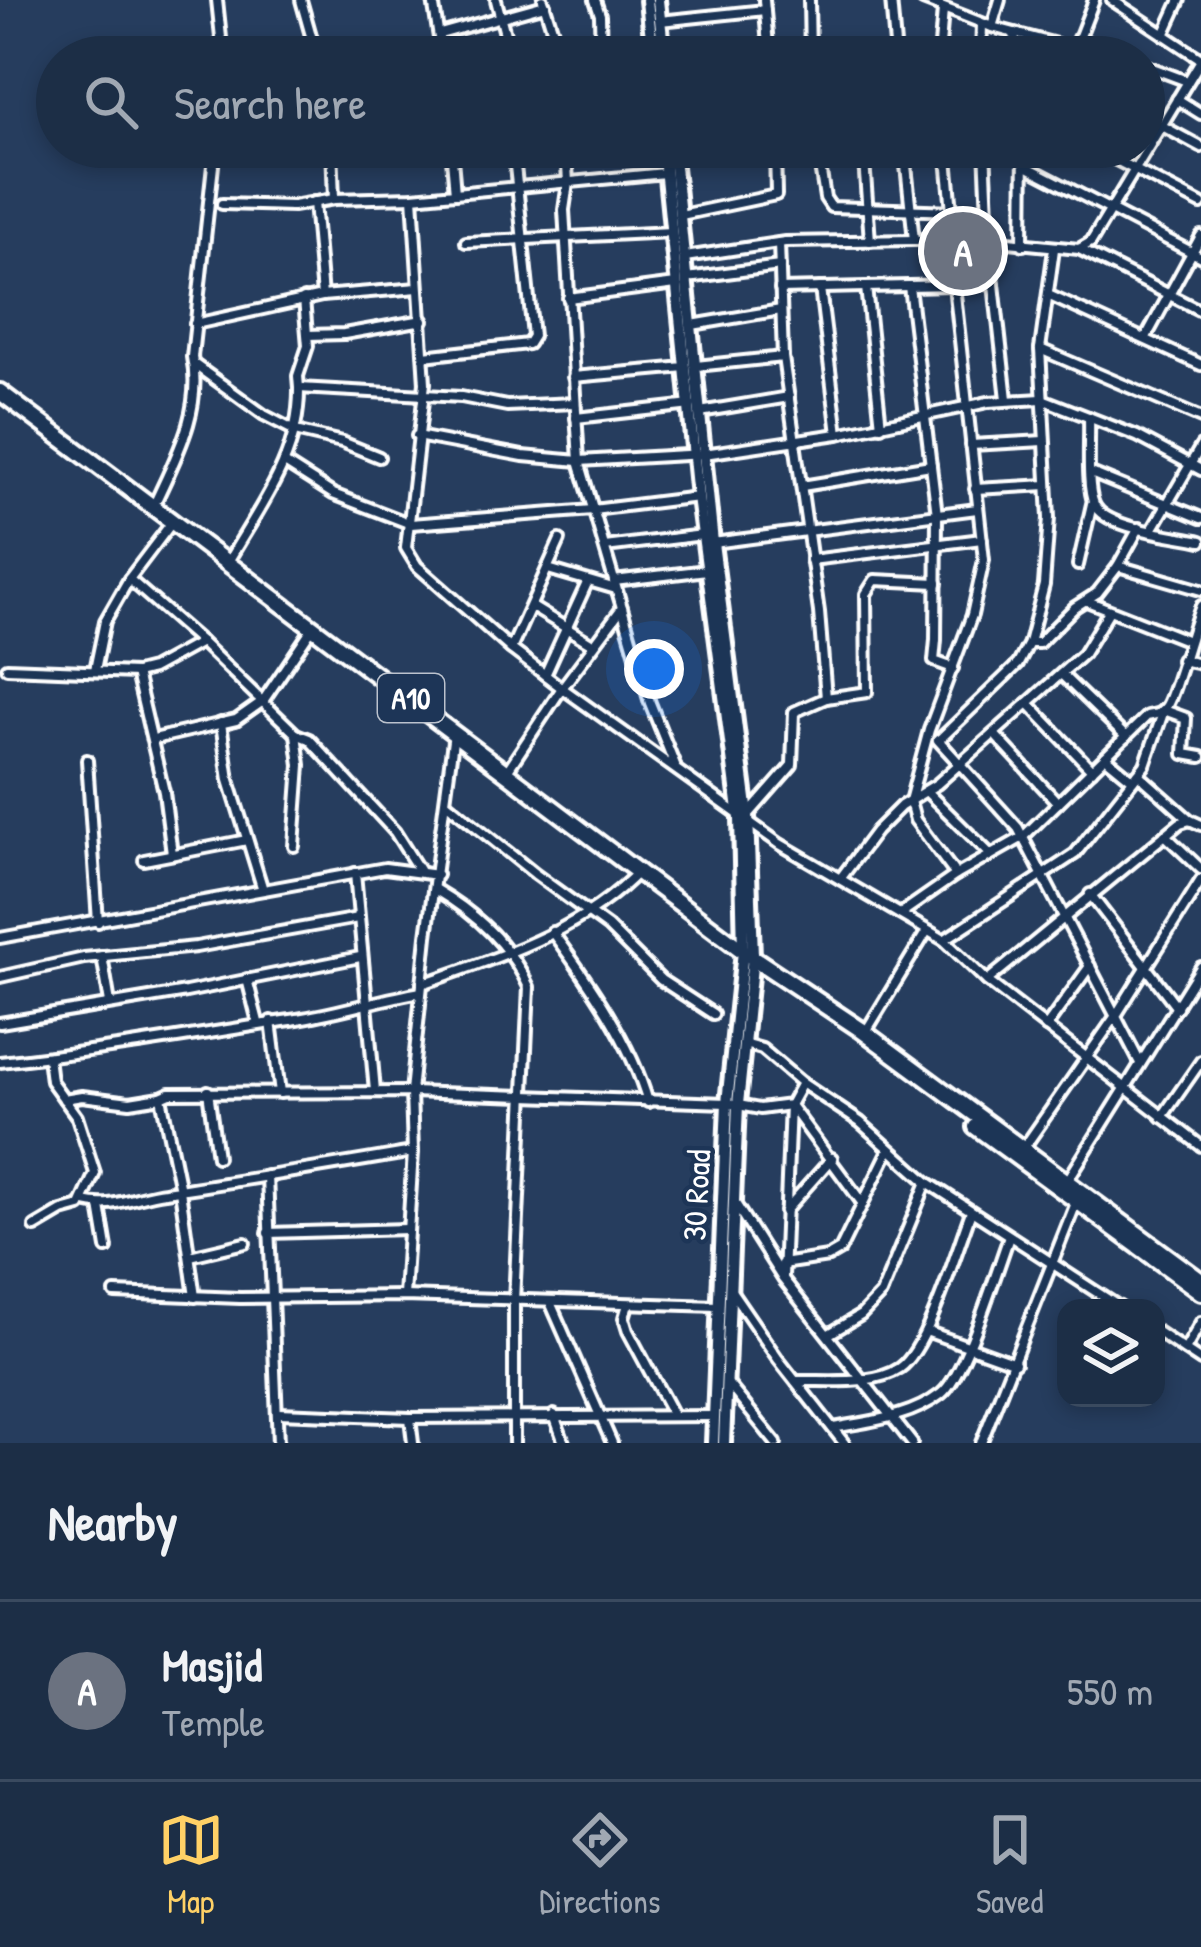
<!DOCTYPE html>
<html lang="en">
<head>
<meta charset="utf-8">
<style>
  :root { --surface:#1c2e46; --page:#25364d; --text:#f1f3f6; --muted:#a0a8b3; --line:#3a4a5f; --accent:#ffd166 }
  body { margin:0; font-family:"Patrick Hand",sans-serif; background:var(--page); color:var(--text) }
  .controls { position:absolute; right:36px; bottom:36px; display:grid; overflow:hidden; border-radius:24px; box-shadow:0 6px 18px #0003 }
  .controls button { width:108px; height:108px; display:grid; place-items:center; padding:0; border:0; border-bottom:3px solid var(--line); background:var(--surface); color:var(--text); font:60px sans-serif }
  .you { position:absolute; left:654px; top:669px; width:42px; height:42px; margin:-30px; border:9px solid #fff; border-radius:50%; background:#1a73e8; box-shadow:0 0 0 18px #1a73e833 }
  .badge { display:grid; place-items:center; width:78px; height:78px; border-radius:50%; background:var(--accent); color:#fff; font-size:39px; font-weight:700 }
  .pin { position:absolute; translate:-50% -50%; border:6px solid #fff; box-shadow:0 3px 12px #0006 }
  .list { margin:0; padding:0; list-style:none }
  h2 { display:flex; justify-content:space-between; align-items:center; height:156px; margin:0; padding:0 48px; font-size:51px }
  h2 small { font-size:39px; font-weight:400; color:var(--muted) }
  .list li { display:grid; grid-template-columns:78px 1fr auto; gap:36px; align-items:center; box-sizing:border-box; height:180px; padding:0 48px; border-top:3px solid var(--line) }
  .list b { display:block; font-size:45px; white-space:nowrap }
  .list p { margin:0; font-size:39px; white-space:nowrap; color:var(--muted) }
  .list em { font-size:39px; font-style:normal; color:var(--muted) }
  .icon { flex:none; width:66px; height:66px; fill:none; stroke:currentColor; stroke-width:2; stroke-linecap:round; stroke-linejoin:round }
  .map { position:relative; flex:none; width:1201px; height:1443px; overflow:hidden }
  .search { position:absolute; background:var(--surface); box-shadow:0 6px 18px #0003; left:36px; right:36px; top:36px; height:132px; display:flex; align-items:center; gap:30px; box-sizing:border-box; padding:0 42px; border-radius:66px; color:var(--muted); font-size:45px }
  .sheet { height:336px; background:var(--surface) }
  nav { display:flex; justify-content:space-around; align-items:center; box-sizing:border-box; height:168px; border-top:3px solid var(--line); background:var(--surface); font-size:33px; color:var(--muted) }
  nav a { display:grid; justify-items:center; gap:6px }
  nav .on { color:var(--accent) }
  .map>svg:first-child { display:block }
  .lines { fill:none; stroke-linecap:round; stroke-linejoin:round }
  .minor-casing { stroke:#fff; stroke-width:16 }
  .major-casing { stroke:#fff; stroke-width:20 }
  .highway-casing { stroke:#fff; stroke-width:22 }
  .minor { stroke:#1d3557; stroke-width:8 }
  .major { stroke:#1d3557; stroke-width:10 }
  .highway { stroke:#1d3557; stroke-width:14 }
  .labels { text-anchor:middle; dominant-baseline:central; stroke-width:9; stroke-linejoin:round; paint-order:stroke }
  .shield { fill:#1d3557; stroke:#bbc2cd; stroke-width:3 }
  .shield-label { font-size:30px; font-weight:bold; fill:#fff }
  .street-label { font-size:33px; fill:#fff; stroke:#1d3557 }
</style>
</head>
<body>
<div class="map">
<svg width="1201" height="1443" viewBox="0 0 1201 1443">
  <rect width="100%" height="100%" fill="#263d5e"/>
  <filter id="ink" filterUnits="userSpaceOnUse"><feTurbulence type="fractalNoise" baseFrequency=".00833" numOctaves="2"/><feDisplacementMap in="SourceGraphic" scale="24" xChannelSelector="R" yChannelSelector="G"/><feConvolveMatrix kernelMatrix="1 2 1 2 8 2 1 2 1" color-interpolation-filters="sRGB"/></filter>
  <g filter="url(#ink)">
    <g class="lines">
      <defs>
        <g id="minor">
          <polyline points="217,0 223,57"/>
          <polyline points="301,0 317,57"/>
          <polyline points="433,0 442,57"/>
          <polyline points="496,0 511,57"/>
          <polyline points="543,0 561,57"/>
          <polyline points="595,0 600,15 601,57"/>
          <polyline points="764,0 769,57"/>
          <polyline points="809,0 810,57"/>
          <polyline points="891,0 896,57"/>
          <polyline points="923,0 992,27 1075,49 1073,57"/>
          <polyline points="1112,0 1201,59"/>
          <polyline points="660,21 765,10"/>
          <polyline points="992,27 1000,0"/>
          <polyline points="1014,33 1017,57"/>
          <polyline points="440,34 545,5"/>
          <polyline points="1164,35 1180,0"/>
          <polyline points="1078,38 1124,57"/>
          <polyline points="1075,49 1094,0"/>
          <polyline points="852,56 852,57"/>
          <polyline points="939,57 943,10"/>
          <polyline points="981,57 982,24"/>
          <polyline points="1144,65 1187,81"/>
          <polyline points="1177,99 1201,114"/>
          <polyline points="1144,116 1201,147"/>
          <polyline points="332,147 334,199"/>
          <polyline points="451,147 455,193"/>
          <polyline points="566,147 568,183 564,210 579,461 650,703 675,765"/>
          <polyline points="817,147 825,198 831,207 988,212"/>
          <polyline points="863,147 870,241"/>
          <polyline points="904,147 914,240"/>
          <polyline points="946,147 952,211"/>
          <polyline points="985,147 989,240 1007,399"/>
          <polyline points="1091,147 1201,204"/>
          <polyline points="1024,165 1201,257"/>
          <polyline points="413,197 425,383 406,548 417,566 511,649 562,688 780,844 944,940 987,981 1201,1146"/>
          <polyline points="314,202 322,296"/>
          <polyline points="222,204 293,206 334,199 413,197 665,173"/>
          <polyline points="681,215 776,195 775,147"/>
          <polyline points="466,242 672,232"/>
          <polyline points="779,243 783,357 819,612 826,698"/>
          <polyline points="1023,245 1024,147"/>
          <polyline points="1081,250 1201,311"/>
          <polyline points="685,257 785,242 978,239 1079,249 1091,242 1201,60"/>
          <polyline points="687,278 780,266"/>
          <polyline points="954,285 984,560 972,615 929,730 910,801 915,820 956,875"/>
          <polyline points="909,286 937,515 936,640 934,661 953,668"/>
          <polyline points="866,287 881,426"/>
          <polyline points="820,288 838,434"/>
          <polyline points="780,289 994,284"/>
          <polyline points="1048,295 1201,365"/>
          <polyline points="568,298 676,284"/>
          <polyline points="195,324 322,296 418,288"/>
          <polyline points="692,325 781,310"/>
          <polyline points="308,335 344,334 423,320"/>
          <polyline points="1145,339 1201,236"/>
          <polyline points="1040,349 1201,418"/>
          <polyline points="424,356 528,344 533,336 513,147"/>
          <polyline points="195,365 264,415 295,431 342,442 379,457"/>
          <polyline points="696,366 783,357"/>
          <polyline points="573,377 685,367"/>
          <polyline points="299,388 298,376 308,346 304,299"/>
          <polyline points="700,412 789,397"/>
          <path d="M 1089,417 C 1090,438 1086,486 1094,504 C 1104,529 1176,535 1201,541"/>
          <polyline points="576,418 691,405"/>
          <polyline points="417,436 523,456 579,461 704,454 838,434 988,402 1042,399 1137,436 1201,470"/>
          <polyline points="971,445 1044,441"/>
          <polyline points="286,464 333,494 411,524 593,510 698,497"/>
          <polyline points="1091,473 1201,518"/>
          <polyline points="802,486 931,465"/>
          <polyline points="975,489 1047,485"/>
          <path d="M 154,505 C 176,457 203,410 192,357 L 215,147"/>
          <polyline points="173,521 129,579 201,642 296,734 309,739 395,832 419,870"/>
          <polyline points="1152,530 1201,446"/>
          <polyline points="713,543 977,509"/>
          <polyline points="605,547 703,535"/>
          <path d="M 229,560 C 261,505 300,455 299,388 L 461,397 L 507,406 L 575,403"/>
          <polyline points="811,560 982,539"/>
          <polyline points="1078,565 1092,504"/>
          <polyline points="1118,566 1201,590"/>
          <polyline points="548,569 616,589"/>
          <polyline points="614,581 707,570"/>
          <polyline points="1087,601 1186,640"/>
          <polyline points="532,607 594,645"/>
          <polyline points="1029,643 1039,643 1075,607 1097,593 1118,566 1139,528"/>
          <polyline points="511,649 560,540"/>
          <polyline points="1181,660 1201,664"/>
          <polyline points="7,668 136,673 152,669 201,642"/>
          <polyline points="95,670 105,621 129,579"/>
          <polyline points="136,673 164,792 172,854"/>
          <polyline points="1061,674 1126,737"/>
          <polyline points="545,675 587,583"/>
          <polyline points="1028,703 1092,770"/>
          <polyline points="221,723 229,780 263,890"/>
          <polyline points="994,734 1058,803"/>
          <polyline points="154,739 236,720 263,701 313,627"/>
          <polyline points="938,740 1018,828 1140,1063"/>
          <polyline points="939,740 1018,664 1029,643 1044,585 1049,518 1040,349 1054,249"/>
          <polyline points="1105,757 1133,780"/>
          <polyline points="87,760 98,922"/>
          <polyline points="507,771 562,688 622,608"/>
          <polyline points="1138,774 1190,820"/>
          <polyline points="926,791 991,855"/>
          <polyline points="447,803 535,874 608,927 661,980 713,1014"/>
          <polyline points="749,814 792,765 794,712 826,698 867,692 866,594 875,580 937,583"/>
          <polyline points="1165,835 1201,869"/>
          <polyline points="294,846 300,765 296,734"/>
          <polyline points="144,860 247,840"/>
          <polyline points="355,873 375,1091"/>
          <polyline points="840,879 876,831 901,806 937,784 1083,654 1109,611"/>
          <path d="M 436,890 C 475,913 510,945 529,987 L 514,1301 L 514,1443"/>
          <polyline points="1090,894 1177,1007"/>
          <path d="M 900,914 L 956,875 L 1023,837 L 1147,716 C 1156,714 1159,715 1165,708 C 1173,701 1193,624 1201,606"/>
          <path d="M 552,932 C 589,982 631,1042 648,1102"/>
          <polyline points="0,938 385,868 437,875"/>
          <polyline points="944,940 1075,854 1145,765 1164,710 1186,718 1184,754 1201,757"/>
          <polyline points="102,956 110,1003"/>
          <polyline points="0,977 84,958 196,947 358,918"/>
          <polyline points="247,979 258,1022"/>
          <polyline points="987,981 1180,823 1190,820 1201,825"/>
          <path d="M 422,984 C 501,956 581,932 640,870"/>
          <polyline points="271,1021 280,1093"/>
          <polyline points="0,1023 186,992 360,957"/>
          <polyline points="1046,1027 1090,966"/>
          <polyline points="865,1033 927,931"/>
          <polyline points="744,1044 762,1049 802,1083"/>
          <path d="M 0,1062 C 102,1051 202,1034 303,1018 C 343,1011 382,999 421,992"/>
          <polyline points="208,1091 217,1157"/>
          <polyline points="64,1099 82,1096 130,1102 161,1097"/>
          <polyline points="790,1105 863,1204"/>
          <polyline points="1162,1117 1201,1061"/>
          <polyline points="1023,1149 1115,1017 1201,880"/>
          <polyline points="267,1176 278,1443"/>
          <polyline points="1066,1183 1201,967"/>
          <path d="M 84,1202 C 113,1210 137,1195 165,1192 C 248,1180 330,1166 413,1152"/>
          <polyline points="736,1205 783,1279 912,1443"/>
          <polyline points="100,1206 107,1248"/>
          <polyline points="785,1211 832,1158"/>
          <polyline points="35,1227 62,1211 80,1206 95,1173 77,1117 51,1081 48,1057"/>
          <polyline points="268,1233 407,1229"/>
          <polyline points="190,1256 245,1243"/>
          <polyline points="782,1264 828,1257 840,1250 889,1150"/>
          <polyline points="783,1277 790,1105"/>
          <polyline points="732,1292 778,1359 844,1443"/>
          <polyline points="115,1293 240,1298 404,1296 718,1306"/>
          <polyline points="404,1296 413,1152 411,1092 427,936 454,733"/>
          <polyline points="195,1297 180,1190 161,1097 170,1093 411,1092 727,1103 760,1109 790,1105 802,1083 860,1122 927,1182 1121,1308"/>
          <polyline points="550,1302 612,1443"/>
          <polyline points="628,1304 624,1318 628,1331 673,1415"/>
          <polyline points="926,1331 1015,1363"/>
          <polyline points="1156,1331 1201,1361"/>
          <polyline points="829,1334 861,1315 881,1294 927,1182"/>
          <polyline points="1185,1350 1201,1322"/>
          <path d="M 796,1381 C 826,1380 874,1386 900,1368 C 928,1349 957,1248 971,1212"/>
          <polyline points="728,1384 776,1443"/>
          <polyline points="279,1413 410,1418 715,1416"/>
          <polyline points="554,1415 564,1443"/>
          <polyline points="410,1418 413,1443"/>
          <path d="M 833,1428 C 870,1421 910,1418 941,1394 C 965,1376 997,1269 1009,1237"/>
          <polyline points="981,1443 1076,1203"/>
        </g>
        <g id="major">
          <polyline points="647,0 653,57"/>
          <polyline points="658,0 664,57"/>
          <polyline points="663,147 698,497 740,818 743,951 727,1103 713,1443"/>
          <polyline points="673,147 713,543 748,815 753,956 738,1104 724,1443"/>
        </g>
        <g id="highway">
          <polyline points="0,392 743,951 860,1029 1201,1281"/>
          <polyline points="976,1127 1201,1292"/>
        </g>
      </defs>
      <use href="#minor" class="minor-casing"/>
      <use href="#major" class="major-casing"/>
      <use href="#highway" class="highway-casing"/>
      <use href="#minor" class="minor"/>
      <use href="#major" class="major"/>
      <use href="#highway" class="highway"/>
    </g>
  </g>
  <g class="labels">
    <rect class="shield" x="378" y="674" width="66" height="48" rx="9"/>
    <g class="shield-label">
      <text x="411" y="698">A10</text>
    </g>
    <g class="street-label">
      <text transform="translate(696 1195) rotate(-87)">30 Road</text>
    </g>
  </g>
</svg>
<div class="controls">
<button><svg class="icon" aria-label="layers" viewBox="0 0 24 24"><path d="M12 4l9 5-9 5-9-5zM3 14l9 5 9-5"/></svg></button>
</div>
<div class="you"></div>
<div class="pin badge" style="left:963px;top:251px;background:#6b7280">A</div>
<div class="search"><svg class="icon" aria-label="search" viewBox="0 0 24 24"><circle cx="10" cy="10" r="6"/><path d="M15 15l6 6"/></svg>Search here</div>
</div>
<section class="sheet">
<h2>Nearby<small></small></h2>
<ul class="list">
<li><span class="badge" style="background:#6b7280">A</span><div><b>Masjid</b><p>Temple</p></div><em>550 m</em></li>
</ul>
</section>
<nav>
<a class="on"><svg class="icon" aria-label="map" viewBox="0 0 24 24"><path d="M3 6l6-2 6 2 6-2v14l-6 2-6-2-6 2zM9 4v14M15 6v14"/></svg>Map</a>
<a><svg class="icon" aria-label="directions" viewBox="0 0 24 24"><path d="M12 3l9 9-9 9-9-9zM9 14v-3h6M13 9l2 2-2 2"/></svg>Directions</a>
<a><svg class="icon" aria-label="saved" viewBox="0 0 24 24"><path d="M7 4h10v16l-5-4-5 4z"/></svg>Saved</a>
</nav>
</body>
</html>
